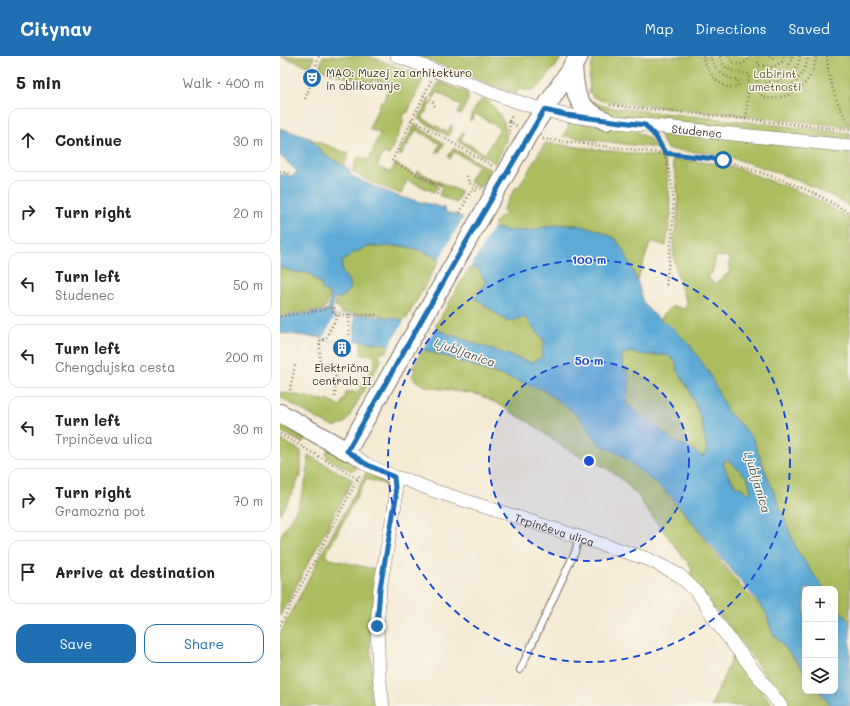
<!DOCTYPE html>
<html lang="en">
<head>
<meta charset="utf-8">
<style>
  :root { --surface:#fff; --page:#f2f2f2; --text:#222; --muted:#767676; --line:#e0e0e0; --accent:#1f6fb2 }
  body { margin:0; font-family:Mali,sans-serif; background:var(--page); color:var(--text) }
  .controls { position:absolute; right:12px; bottom:12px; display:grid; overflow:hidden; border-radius:8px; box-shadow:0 4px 16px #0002 }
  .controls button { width:36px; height:36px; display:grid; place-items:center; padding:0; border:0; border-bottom:1px solid var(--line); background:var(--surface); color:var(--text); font:20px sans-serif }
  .stop { position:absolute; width:12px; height:12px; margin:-9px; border:3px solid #1f6fb2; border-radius:50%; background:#fff }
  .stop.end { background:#1f6fb2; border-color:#fff; box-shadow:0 1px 4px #0008 }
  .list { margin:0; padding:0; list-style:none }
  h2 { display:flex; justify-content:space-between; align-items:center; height:52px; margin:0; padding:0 16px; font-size:17px }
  h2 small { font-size:13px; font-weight:400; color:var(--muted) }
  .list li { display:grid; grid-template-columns:26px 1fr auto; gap:12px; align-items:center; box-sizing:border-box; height:64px; margin:0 8px 8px; padding:0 8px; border:1px solid var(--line); border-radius:12px }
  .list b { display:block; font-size:15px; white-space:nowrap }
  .list p { margin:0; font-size:13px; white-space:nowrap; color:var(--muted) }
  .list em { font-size:13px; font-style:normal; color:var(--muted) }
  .actions { display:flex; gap:8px; padding:12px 16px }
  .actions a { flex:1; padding:9px 0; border:1px solid var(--accent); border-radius:12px; text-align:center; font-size:14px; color:var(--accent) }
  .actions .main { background:var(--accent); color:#fff }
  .icon { flex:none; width:22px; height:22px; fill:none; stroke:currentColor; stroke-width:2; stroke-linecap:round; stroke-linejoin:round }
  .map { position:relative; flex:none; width:570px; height:650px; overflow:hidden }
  header { display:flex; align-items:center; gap:24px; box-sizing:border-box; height:56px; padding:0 20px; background:var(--accent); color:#fff }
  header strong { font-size:19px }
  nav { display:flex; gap:22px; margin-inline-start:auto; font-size:14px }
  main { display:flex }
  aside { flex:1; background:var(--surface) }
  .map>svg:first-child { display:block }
  .green { fill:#acbd61; stroke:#747440; fill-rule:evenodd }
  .water { fill:#5daad6; stroke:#4c6a7a; fill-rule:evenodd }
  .pier { fill:#f5ead4 }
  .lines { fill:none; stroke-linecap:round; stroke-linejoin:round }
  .lane-casing { stroke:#7c6d5e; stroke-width:8 }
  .street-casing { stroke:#7c6d5e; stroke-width:14 }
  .secondary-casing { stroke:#7c6d5e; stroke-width:20 }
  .path { stroke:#7c6d5e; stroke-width:2.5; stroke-dasharray:1 3; stroke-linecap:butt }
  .lane { stroke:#fff; stroke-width:6 }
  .street { stroke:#fff; stroke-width:13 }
  .secondary { stroke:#fff; stroke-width:18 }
  .route { stroke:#1f6fb2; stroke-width:5 }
  .ring { fill:none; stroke:#1d4ed8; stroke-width:2; stroke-dasharray:7 5 }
  .labels { text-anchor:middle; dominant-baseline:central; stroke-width:3; stroke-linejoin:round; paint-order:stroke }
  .poi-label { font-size:11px; fill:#3b2a1e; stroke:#fbf7ec; text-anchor:start }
  .park-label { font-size:11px; fill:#5d5632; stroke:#fbf7ec }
  .street-label { font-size:11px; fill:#3b2a1e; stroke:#fbf7ec }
  .water-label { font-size:12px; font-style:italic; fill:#47575e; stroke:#fbf7ec }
  .centre { fill:#1d4ed8; stroke:#fbf7ec; stroke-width:2 }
  .ring-label { font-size:12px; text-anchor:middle; font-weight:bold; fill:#1d4ed8; stroke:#fbf7ec; stroke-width:3; stroke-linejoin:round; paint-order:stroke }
</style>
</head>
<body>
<header>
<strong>Citynav</strong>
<nav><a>Map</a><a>Directions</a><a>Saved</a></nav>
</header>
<main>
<aside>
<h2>5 min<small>Walk · 400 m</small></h2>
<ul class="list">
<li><svg class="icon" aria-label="ahead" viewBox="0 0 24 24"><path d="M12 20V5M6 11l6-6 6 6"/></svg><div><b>Continue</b></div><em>30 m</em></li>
<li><svg class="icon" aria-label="right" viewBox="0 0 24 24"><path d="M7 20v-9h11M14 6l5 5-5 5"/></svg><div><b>Turn right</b></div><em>20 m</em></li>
<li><svg class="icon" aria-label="left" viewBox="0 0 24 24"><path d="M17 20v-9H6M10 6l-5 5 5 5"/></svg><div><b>Turn left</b><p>Studenec</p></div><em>50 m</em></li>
<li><svg class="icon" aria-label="left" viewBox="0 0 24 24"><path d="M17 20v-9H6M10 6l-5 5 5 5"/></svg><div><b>Turn left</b><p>Chengdujska cesta</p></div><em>200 m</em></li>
<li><svg class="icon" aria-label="left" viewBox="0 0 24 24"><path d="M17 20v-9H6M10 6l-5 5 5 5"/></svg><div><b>Turn left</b><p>Trpinčeva ulica</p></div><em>30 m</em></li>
<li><svg class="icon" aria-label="right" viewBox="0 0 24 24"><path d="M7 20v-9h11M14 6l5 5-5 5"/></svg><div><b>Turn right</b><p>Gramozna pot</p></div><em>70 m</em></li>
<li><svg class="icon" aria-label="arrive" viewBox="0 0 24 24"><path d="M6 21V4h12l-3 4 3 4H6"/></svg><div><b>Arrive at destination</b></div></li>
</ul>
<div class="actions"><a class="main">Save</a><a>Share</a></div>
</aside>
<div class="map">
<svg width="570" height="650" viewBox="0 0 570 650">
  <rect width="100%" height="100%" fill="#fbf7ec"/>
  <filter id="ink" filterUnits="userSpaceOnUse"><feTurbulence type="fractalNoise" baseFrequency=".025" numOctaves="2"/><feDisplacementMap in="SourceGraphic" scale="8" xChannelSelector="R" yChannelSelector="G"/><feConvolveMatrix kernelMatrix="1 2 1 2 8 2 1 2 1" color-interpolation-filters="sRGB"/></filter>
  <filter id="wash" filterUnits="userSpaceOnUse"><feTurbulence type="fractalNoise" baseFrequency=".012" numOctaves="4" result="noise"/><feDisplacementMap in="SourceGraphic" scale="16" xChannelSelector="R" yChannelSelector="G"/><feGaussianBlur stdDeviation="0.9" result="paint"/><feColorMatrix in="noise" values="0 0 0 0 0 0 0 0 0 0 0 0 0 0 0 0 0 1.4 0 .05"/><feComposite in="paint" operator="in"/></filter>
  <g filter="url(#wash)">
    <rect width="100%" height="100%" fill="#f5ead4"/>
    <g class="green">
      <polygon points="0,0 34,0 31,11"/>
      <polygon points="43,0 89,0 144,21 128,56 123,59 122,63 124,65 109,99 103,97 97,111 111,116 115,108 158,130 154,136 127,124 121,138 89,125 72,115 78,101 89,104 100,77 89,73 101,45 104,45 109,28 93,24 91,28 39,13"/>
      <path d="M 138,0 L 282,0 L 275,12 L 272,13 C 263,27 258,38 239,33 L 236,38 Z"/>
      <path d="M 315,0 L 570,0 L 570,71 L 323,45 L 313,41 L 308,34 L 310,34 C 308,22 310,10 315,0 Z"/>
      <polygon points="159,26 188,37 188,44 181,58 177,58 181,50 158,36 154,42 151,40"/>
      <path d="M 203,43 C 211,46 214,51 219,58 C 232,78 226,88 215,107 L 177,85 L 182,77 L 184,76 L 181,84 L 205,98 L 220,72 L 196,58 L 190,65 C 190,59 197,47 203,43 Z"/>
      <polygon points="148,45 151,47 142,62 167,76 171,69 173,71 168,80 138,63"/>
      <polygon points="311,45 327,51 570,77 570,85 326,59"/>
      <polygon points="291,66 351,72 370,83 375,92 283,80"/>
      <polygon points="135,69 164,87 160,95 156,96 160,88 136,74 121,100 118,98"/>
      <path d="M 383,76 L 570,95 L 570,151 C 539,130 482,110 445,100 C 427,96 406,96 387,93 L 379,78 Z"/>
      <polygon points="29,82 69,98 64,110 45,99"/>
      <polygon points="265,87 382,101 386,107 391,157 386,190 371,185 357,225 297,169 280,169 265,171 252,175 233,175 212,172 220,160 223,161 226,157 222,155 236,131 238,132"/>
      <polygon points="173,92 211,114 200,132 189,126 198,109 174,96 170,103 168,101"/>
      <path d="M 394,103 L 442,108 L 462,114 L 533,141 L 570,162 L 570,567 L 555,548 L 555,533 L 544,533 L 517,495 L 472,381 L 447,355 L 428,315 L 380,264 L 387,254 L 393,250 L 405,253 L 407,247 C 399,229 394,210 393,190 C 393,181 396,172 397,163 C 399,143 397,124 392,105 ZM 436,200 L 450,201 L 449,217 L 434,228 L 427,220 L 432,217 Z"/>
      <polygon points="137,115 181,136 176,147 159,139 162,130 136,117"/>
      <polygon points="122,190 140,194 160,203 125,265 101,260 101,258 61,257 58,252 55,251 57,241 66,239 70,231 70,227 62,216 62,206 73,197 87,191"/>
      <polygon points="0,211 14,216 29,217 36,225 41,228 50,240 45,252 43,254 0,259"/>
      <polygon points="197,211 206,226 195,243 245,261 265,286 262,294 262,302 252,307 154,273 188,214"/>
      <path d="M 81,285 L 110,288 L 106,297 L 102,295 L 99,301 L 102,303 L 66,366 C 57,372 52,371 43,366 L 43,365 L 41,365 L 0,341 L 0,336 L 49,345 L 60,350 L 65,341 L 66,336 L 75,336 L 79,334 L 95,307 L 94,302 L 90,298 L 81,299 Z"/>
      <polygon points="143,293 262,333 298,359 321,389 340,398 375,425 406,459 462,532 486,556 492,576 525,616 525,635 540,635 553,650 508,650 454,577 409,522 412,512 366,453 359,441 344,425 325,411 297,399 283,391 252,368 216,347 199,339 188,337 147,331 136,325 132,320 135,314 132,312"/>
      <polygon points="348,296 366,299 388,299 395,305 398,316 409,333 421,363 427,393 424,400 421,400 407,390 398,388 352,353 346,347 350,323 344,312 341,299"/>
      <polygon points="0,365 25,379 25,383 22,387 0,375"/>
      <path d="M 0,383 L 21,395 L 21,421 L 19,421 C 16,433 6,447 0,458 Z"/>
      <polygon points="48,392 78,409 76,413 71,415 47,402 46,398"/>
      <polygon points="28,399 73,424 0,560 0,481 18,450 23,435 27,420"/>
      <polygon points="447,402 468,422 471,436 469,438 462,432 458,432 446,416 443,409"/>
      <path d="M 87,415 C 105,425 112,428 109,450 L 107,452 L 105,428 L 86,423 L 45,500 L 50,503 L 98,514 L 90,586 L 93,627 L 89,641 L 97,643 L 98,650 L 0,650 L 0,578 L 43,495 Z"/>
      <polygon points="454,597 493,650 431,650"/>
    </g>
    <g class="water">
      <path d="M 0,72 L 29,82 L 45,99 L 69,113 L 70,119 L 86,127 L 117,140 L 164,152 L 165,155 L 168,157 L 171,157 L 212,172 L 233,175 L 252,175 L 265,171 L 280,169 L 297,169 L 318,174 L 336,183 L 346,199 L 359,230 L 362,244 L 368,253 L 380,264 L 389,269 L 409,288 L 428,315 L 447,355 L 472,381 L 517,495 L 544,533 L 525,533 L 525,616 L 492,576 L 486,556 L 390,439 L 340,398 L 321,389 L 298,359 L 262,333 L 143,293 L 81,285 L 43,285 L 43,282 L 0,277 L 0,261 L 48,255 L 51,240 L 41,232 L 41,228 L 29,217 L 14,216 L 0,211 L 0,118 L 12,120 L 17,117 L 16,114 L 0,100 ZM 122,190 L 140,194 L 188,214 L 197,211 L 206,226 L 195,242 L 228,266 L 245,261 L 265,286 L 262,294 L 262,301 L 251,307 L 154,273 L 114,262 L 86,259 L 55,260 L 51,257 L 55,241 L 62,242 L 70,232 L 70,227 L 62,216 L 62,206 L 73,197 L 87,191 ZM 348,296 L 366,299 L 388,299 L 395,305 L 398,316 L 409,333 L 421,363 L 427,393 L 424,400 L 421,400 L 407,390 L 398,388 L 352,353 L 346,347 L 350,323 L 344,312 L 341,299 ZM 447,403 L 468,422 L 471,436 L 469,438 C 464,432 462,434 458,431 C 452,428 446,415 443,408 Z"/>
      <polygon points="555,548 570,567 570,650 551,650 539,635 555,635"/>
    </g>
    <g class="pier">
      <polygon points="184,160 214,170 187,216 159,204"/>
      <polygon points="74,259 74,285 43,285 43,282 55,260"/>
      <polygon points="125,263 156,271 142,295 109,290"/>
    </g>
  </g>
  <g filter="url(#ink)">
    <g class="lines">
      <defs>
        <polyline id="lane" points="240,614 295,496 299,480"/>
        <g id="street">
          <path id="s1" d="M 117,0 L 232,44 L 264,54 L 286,59 L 326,65 L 570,90"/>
          <path id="s2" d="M 67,395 L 86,408 L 114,421 L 127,424 L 152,434 L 368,503 L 399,519 L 418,537 L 438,568 L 501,650"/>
          <polyline points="103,650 99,619 97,570 100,532 116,442 114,421"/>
        </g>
        <g id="secondary">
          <path d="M 293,9 C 295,41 296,51 326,65"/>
          <polyline points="0,357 67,395 249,77 299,0"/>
        </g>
      </defs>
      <use href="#lane" class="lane-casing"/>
      <use href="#street" class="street-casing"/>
      <use href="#secondary" class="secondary-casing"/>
      <g class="path">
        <path d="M 423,0 C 425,13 442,38 458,30 L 458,24 C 445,22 433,14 431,0"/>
        <path d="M 440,0 C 442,15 457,16 469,18 L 466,64"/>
        <path d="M 448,0 C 455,11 464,11 470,0"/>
        <polyline points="489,0 492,2 496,0"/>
        <path d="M 512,0 C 509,17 496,19 481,18 L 479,19 C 476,26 476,34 482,40 C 487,43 493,43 500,41 C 521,37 534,21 536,0"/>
        <path d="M 520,0 C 517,20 506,26 487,26 L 485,29 L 485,33 C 507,40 526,20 528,0"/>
        <path d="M 547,0 C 548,23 556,49 570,68"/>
        <polyline points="478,6 478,9 493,11 502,6 504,0"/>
        <polyline points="36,9 39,0"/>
        <polyline points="151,25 112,105 161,131 156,140"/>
        <polyline points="143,39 152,44 155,51"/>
        <polyline points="25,43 31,27"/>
        <polyline points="330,49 570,74"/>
        <polyline points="131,63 214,111"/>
        <polyline points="229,65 233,58"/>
        <polyline points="229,65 237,70"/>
        <polyline points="229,66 230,79"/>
        <polyline points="263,83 443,104 506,125 534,137 570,157"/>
        <path d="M 377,83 C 403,132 391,178 386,231"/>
        <polyline points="0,115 10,118"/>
        <polyline points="187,120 189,127 201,133"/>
        <polyline points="180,157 192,132 199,136"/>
        <polyline points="69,258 69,280"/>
        <polyline points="0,260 45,254 47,251 54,252 53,257 56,259 99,259"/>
        <polyline points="10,334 15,309"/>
        <polyline points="55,341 56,308 40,308 40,284 45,283 58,259"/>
        <polyline points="0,378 78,423"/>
        <polyline points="0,569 80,419"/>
      </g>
      <use href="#lane" class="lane"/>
      <use href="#street" class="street"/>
      <use href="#secondary" class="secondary"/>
    </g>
  </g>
  <g class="lines" filter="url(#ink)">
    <polyline class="route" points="97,570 100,532 116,442 114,421 86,408 67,395 185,188 264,54 286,59 365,69 376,81 385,97 443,104"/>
  </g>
  <circle cx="309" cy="405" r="100" fill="#1d4ed8" fill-opacity=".12"/>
  <g class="ring">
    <circle cx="309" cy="405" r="100"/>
    <circle cx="309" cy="405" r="201"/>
  </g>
  <defs>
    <symbol id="theatre-disc" viewBox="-11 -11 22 22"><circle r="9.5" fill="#1f6fb2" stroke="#fbf7ec"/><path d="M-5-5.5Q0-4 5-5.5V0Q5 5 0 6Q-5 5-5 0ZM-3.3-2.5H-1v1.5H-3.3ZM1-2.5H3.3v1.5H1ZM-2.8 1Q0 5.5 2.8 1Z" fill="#fff"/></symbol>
    <symbol id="building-disc" viewBox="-11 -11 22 22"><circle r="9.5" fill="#1f6fb2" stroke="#fbf7ec"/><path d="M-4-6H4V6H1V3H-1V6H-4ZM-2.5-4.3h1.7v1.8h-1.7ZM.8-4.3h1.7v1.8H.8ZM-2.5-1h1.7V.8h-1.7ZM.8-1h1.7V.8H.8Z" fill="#fff"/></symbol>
  </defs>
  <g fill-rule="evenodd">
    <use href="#theatre-disc" x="21" y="11" width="22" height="22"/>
    <use href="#building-disc" x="51" y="281" width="22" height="22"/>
  </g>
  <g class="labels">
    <g class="poi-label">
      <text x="46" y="16">MAO: Muzej za arhitekturo<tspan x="46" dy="13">in oblikovanje</tspan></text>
      <text x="62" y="311" text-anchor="middle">Električna<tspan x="62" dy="13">centrala II</tspan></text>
    </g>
    <g class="park-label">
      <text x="495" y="17">Labirint<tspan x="495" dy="13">umetnosti</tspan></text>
    </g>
    <g class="street-label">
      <text stroke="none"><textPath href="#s1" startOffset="311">Studenec</textPath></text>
      <text stroke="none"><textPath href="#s2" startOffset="223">Trpinčeva ulica</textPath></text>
    </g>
    <g class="water-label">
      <text transform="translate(185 296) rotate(19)">Ljubljanica</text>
      <text transform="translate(478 426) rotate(73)">Ljubljanica</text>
    </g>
  </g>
  <circle cx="309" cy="405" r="6" class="centre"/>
  <g class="ring-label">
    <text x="309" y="208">100 m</text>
    <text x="309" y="309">50 m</text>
  </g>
</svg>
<div class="controls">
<button>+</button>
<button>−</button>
<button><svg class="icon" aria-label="layers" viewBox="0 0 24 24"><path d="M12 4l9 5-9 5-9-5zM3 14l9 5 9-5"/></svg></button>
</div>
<div class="stop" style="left:443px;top:104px"></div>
<div class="stop end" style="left:97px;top:570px"></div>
</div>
</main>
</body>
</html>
